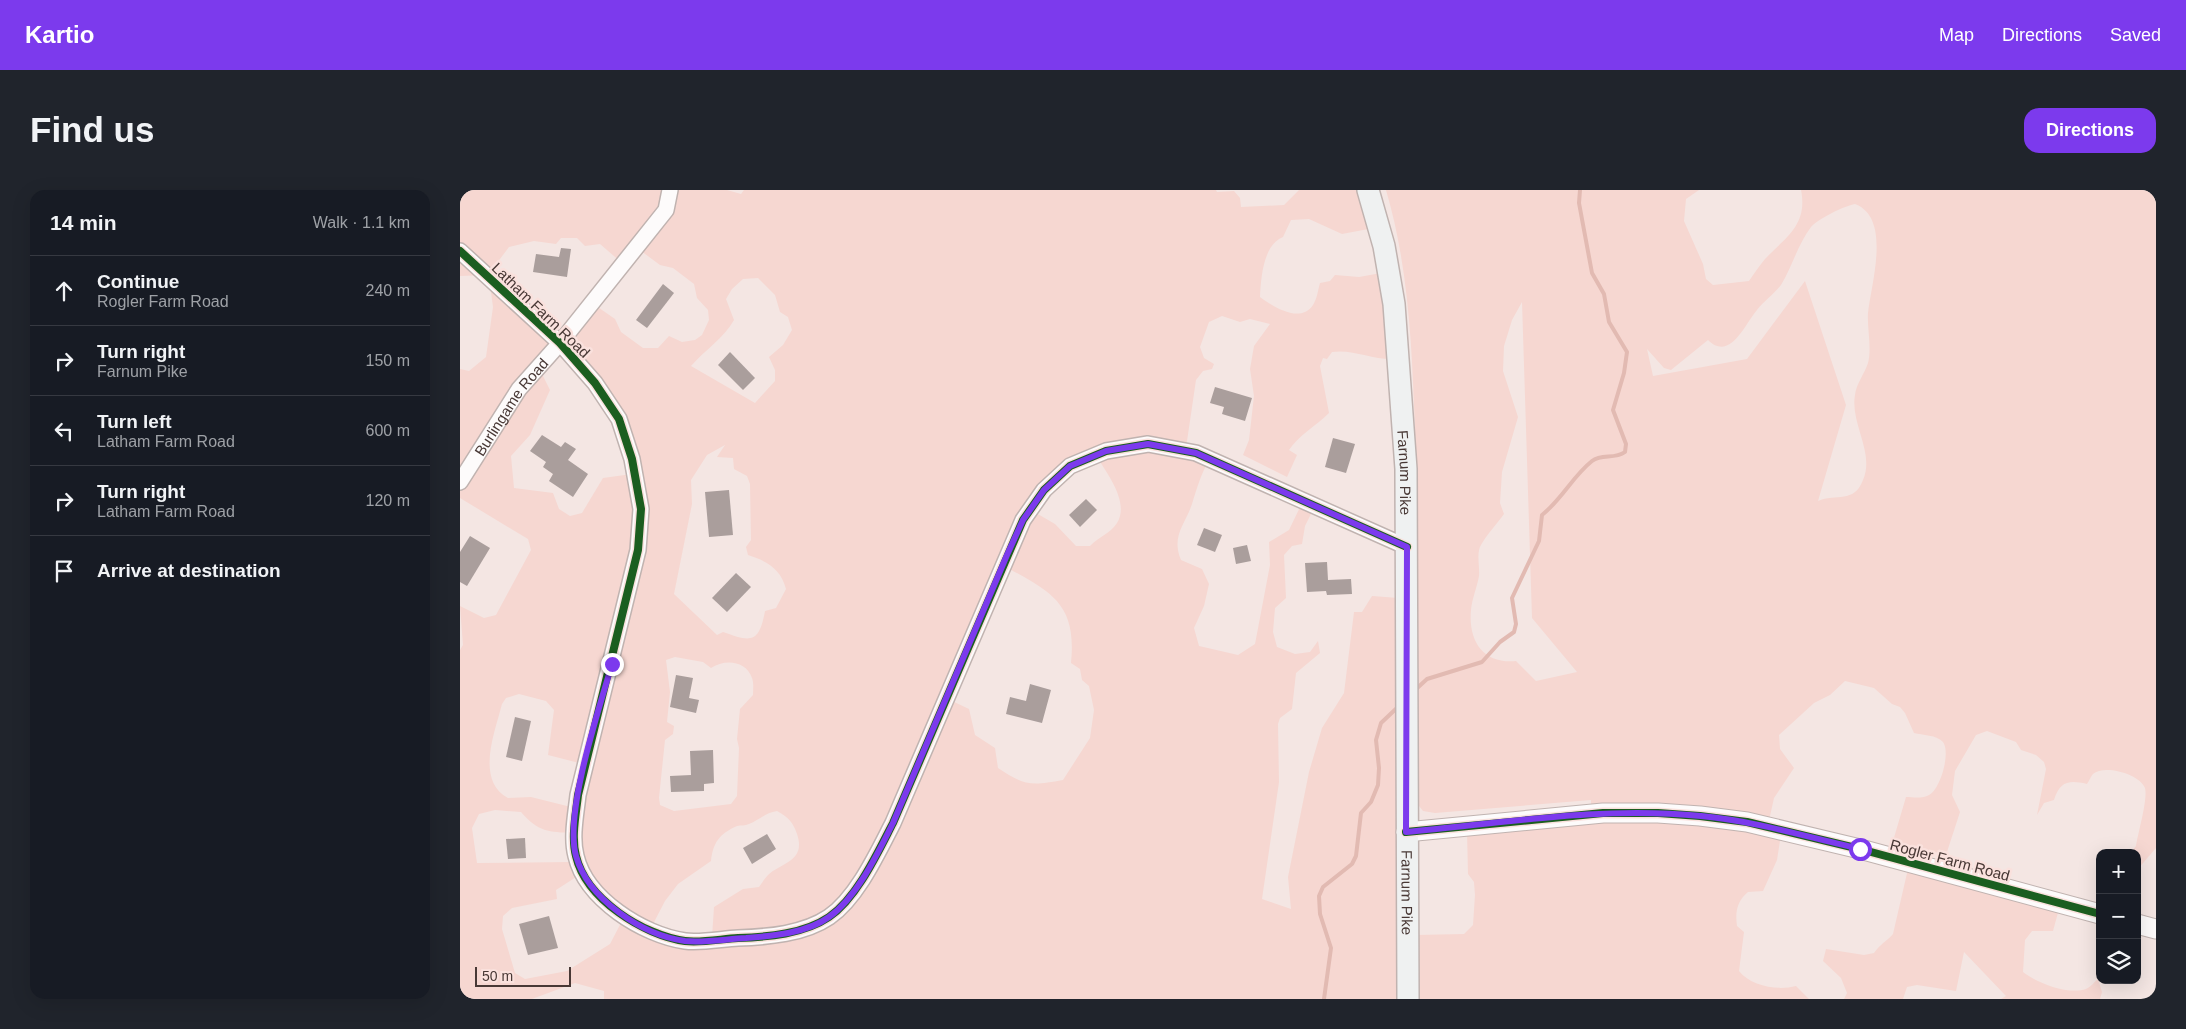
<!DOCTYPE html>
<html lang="en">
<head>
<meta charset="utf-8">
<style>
  :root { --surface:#171b24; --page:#20242c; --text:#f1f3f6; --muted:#9ea1a6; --line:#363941; --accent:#7c3aed }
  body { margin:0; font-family:Helvetica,sans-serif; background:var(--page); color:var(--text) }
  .controls { position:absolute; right:15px; bottom:15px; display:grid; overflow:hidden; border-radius:10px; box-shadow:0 5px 20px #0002 }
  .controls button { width:45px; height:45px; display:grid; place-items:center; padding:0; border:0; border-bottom:1px solid var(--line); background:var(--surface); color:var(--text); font:25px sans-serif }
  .scale { position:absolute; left:15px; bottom:12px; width:96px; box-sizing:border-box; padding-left:5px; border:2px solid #483835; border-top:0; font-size:14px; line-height:18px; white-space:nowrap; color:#483835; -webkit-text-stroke:4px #fae1dd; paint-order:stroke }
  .stop { position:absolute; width:15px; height:15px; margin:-11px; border:4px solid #7c3aed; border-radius:50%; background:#fff }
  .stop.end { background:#7c3aed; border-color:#fff; box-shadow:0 1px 5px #0008 }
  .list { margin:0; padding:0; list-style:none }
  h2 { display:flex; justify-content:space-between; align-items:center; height:65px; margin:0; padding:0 20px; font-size:21px }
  h2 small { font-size:16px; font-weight:400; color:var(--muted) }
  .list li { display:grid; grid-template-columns:32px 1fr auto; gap:15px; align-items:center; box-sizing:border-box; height:70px; padding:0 20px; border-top:1px solid var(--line) }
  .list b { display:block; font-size:19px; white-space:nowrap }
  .list p { margin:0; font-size:16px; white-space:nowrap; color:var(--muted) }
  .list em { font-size:16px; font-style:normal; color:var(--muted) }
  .icon { flex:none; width:28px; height:28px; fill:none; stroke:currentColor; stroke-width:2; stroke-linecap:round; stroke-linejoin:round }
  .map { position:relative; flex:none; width:1696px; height:809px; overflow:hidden; border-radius:15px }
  header { display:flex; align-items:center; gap:30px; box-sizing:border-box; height:70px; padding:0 25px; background:var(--accent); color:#fff }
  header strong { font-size:24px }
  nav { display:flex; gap:28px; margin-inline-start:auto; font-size:18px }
  .intro { display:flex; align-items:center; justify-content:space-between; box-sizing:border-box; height:120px; padding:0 30px }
  h1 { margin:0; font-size:35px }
  .button { padding:12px 22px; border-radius:15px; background:var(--accent); color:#fff; font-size:18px; font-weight:700 }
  main { display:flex; gap:30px; padding:0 30px }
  aside { flex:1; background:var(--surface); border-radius:15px; box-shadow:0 5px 20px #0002 }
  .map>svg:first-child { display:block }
  .green { fill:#f6d7d1; fill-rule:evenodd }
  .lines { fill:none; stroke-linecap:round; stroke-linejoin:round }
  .stream { stroke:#e2bab2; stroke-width:4 }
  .building { fill:#aa9e9c }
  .minor-casing { stroke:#c0b3b0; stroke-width:18 }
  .tertiary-casing { stroke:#c0b3b0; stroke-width:21 }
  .secondary-casing { stroke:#c0b3b0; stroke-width:24 }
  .minor { stroke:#fdfbfb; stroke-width:15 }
  .tertiary { stroke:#fdfbfb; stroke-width:19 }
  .secondary { stroke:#eff1f1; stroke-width:21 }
  .cycleway-casing { stroke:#fae1dd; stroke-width:11 }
  .cycleway { stroke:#1b5e20; stroke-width:8 }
  .route { stroke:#7c3aed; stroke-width:6 }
  .labels { text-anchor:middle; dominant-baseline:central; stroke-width:5; stroke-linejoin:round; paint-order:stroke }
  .street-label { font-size:15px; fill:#483835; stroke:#fae1dd }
</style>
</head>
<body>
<header>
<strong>Kartio</strong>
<nav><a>Map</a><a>Directions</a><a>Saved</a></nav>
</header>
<div class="intro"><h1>Find us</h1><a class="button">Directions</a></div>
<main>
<aside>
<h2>14 min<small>Walk · 1.1 km</small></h2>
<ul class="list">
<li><svg class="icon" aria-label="ahead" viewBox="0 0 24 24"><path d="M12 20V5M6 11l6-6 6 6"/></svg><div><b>Continue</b><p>Rogler Farm Road</p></div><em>240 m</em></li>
<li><svg class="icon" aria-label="right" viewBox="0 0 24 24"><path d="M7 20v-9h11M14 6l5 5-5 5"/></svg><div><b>Turn right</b><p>Farnum Pike</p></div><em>150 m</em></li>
<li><svg class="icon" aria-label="left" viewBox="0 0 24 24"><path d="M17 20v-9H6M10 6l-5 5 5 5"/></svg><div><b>Turn left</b><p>Latham Farm Road</p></div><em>600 m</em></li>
<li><svg class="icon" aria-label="right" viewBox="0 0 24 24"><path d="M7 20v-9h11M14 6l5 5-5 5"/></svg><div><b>Turn right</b><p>Latham Farm Road</p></div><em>120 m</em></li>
<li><svg class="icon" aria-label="arrive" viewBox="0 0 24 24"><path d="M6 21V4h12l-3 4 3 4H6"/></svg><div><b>Arrive at destination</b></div></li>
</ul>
</aside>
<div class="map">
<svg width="1696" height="809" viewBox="0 0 1696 809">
  <rect width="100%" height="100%" fill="#f4e6e3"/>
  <g class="green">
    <path d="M 0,0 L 267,0 L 281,4 L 284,0 L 756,0 L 757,2 L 774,1 L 780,8 L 781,17 L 824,15 L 839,0 L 909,0 L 919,37 L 882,44 L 849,29 L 831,30 L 823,47 C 803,55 801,88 800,107 C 814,117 840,134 853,115 C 857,109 858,100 860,93 L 870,91 L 875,85 L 899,87 L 921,83 L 931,169 C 911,169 892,159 872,162 L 867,169 L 863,168 L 860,176 L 869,223 C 857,235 838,246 829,260 L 837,265 L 827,287 L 783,265 L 789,250 L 794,206 L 790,179 L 794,156 L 810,134 L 790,129 L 780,132 L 762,126 L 749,132 L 740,157 L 744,168 L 754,174 L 752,179 L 743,181 L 736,190 L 726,258 L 749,270 C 741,284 737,298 732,314 C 725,335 711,346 721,370 L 742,379 L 749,394 L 744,416 L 734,438 L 739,456 L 778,465 L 795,454 L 810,375 L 809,352 L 829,340 L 843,311 L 854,318 L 845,336 L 842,354 L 832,356 L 824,365 L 826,408 L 815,418 L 813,442 L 817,457 L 835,464 L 850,462 L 858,451 L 860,463 L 836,483 L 832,519 L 820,528 L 818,534 L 819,592 L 802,709 L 831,719 L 828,687 L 849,582 L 862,538 L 884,503 L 894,422 L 902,422 L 912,406 L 938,408 L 948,809 L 144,809 L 144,801 L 115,793 L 72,809 L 0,809 L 0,460 L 3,455 L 0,416 L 24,428 L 36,425 L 71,360 L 68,349 L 0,308 L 0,179 L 9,181 L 26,167 L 33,117 L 29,87 L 100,150 L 132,113 L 155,129 L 161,142 L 183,158 L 198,158 L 209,146 L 222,152 L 235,150 L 242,145 L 249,130 L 248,120 L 237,108 L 234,94 L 213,78 L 200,75 L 177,58 L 162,73 L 140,54 L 125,56 L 117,48 L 101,48 L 96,54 L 74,51 L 49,57 L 28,85 L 0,86 ZM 298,88 L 315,105 L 320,122 L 328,127 L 332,140 L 323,155 L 309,167 L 315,180 L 315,191 L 295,213 L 231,176 C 245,160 264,148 274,130 L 266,109 L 272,99 L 283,89 ZM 100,152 L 160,227 L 172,284 L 143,288 L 122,323 L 110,326 L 99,319 L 93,303 L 54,298 L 51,266 L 70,245 L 90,200 L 79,178 ZM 265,255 L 257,267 L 273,268 L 274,279 L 287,286 L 290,294 L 291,350 L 286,357 L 288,365 C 307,371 321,379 326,399 L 316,418 L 305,421 C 299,454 291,452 263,442 L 257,445 L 214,404 L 232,314 L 231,290 L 247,265 ZM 633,265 L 636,265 C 647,284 670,312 657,333 C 650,344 638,347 630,356 L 616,356 L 595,334 L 571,320 ZM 544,376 C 591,402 617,413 611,473 L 620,479 L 622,490 L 629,496 L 634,520 L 630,548 L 603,590 C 571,596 565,596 538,578 L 535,558 L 515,545 L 509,519 L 490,510 ZM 215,467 L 243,472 L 251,478 C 264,469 286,470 292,488 C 294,493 293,499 293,505 L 280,519 L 277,549 L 279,558 L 277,606 L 271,614 L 214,621 L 200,615 L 199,608 L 205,550 L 213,544 L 214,536 L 207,532 L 210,502 L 206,470 ZM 59,504 L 86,511 L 94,520 L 88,565 L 123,574 L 115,618 L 71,607 L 48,608 C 15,590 35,542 42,514 L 46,508 ZM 35,620 L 61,622 C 78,642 89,642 113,643 L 112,672 L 17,673 L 12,638 L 19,624 ZM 317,621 C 328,627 333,632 337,644 C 346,671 323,672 308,685 C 305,688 302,693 299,697 L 283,699 L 254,717 L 252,747 L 207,744 L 192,736 L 205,711 L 218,694 L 251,671 C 253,653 259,644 277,636 C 281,635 285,636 289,634 C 299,630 305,623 317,621 ZM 124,682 L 163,729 L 150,754 L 107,781 L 65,789 L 55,783 L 42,739 L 43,726 L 52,718 L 97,709 L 96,700 Z"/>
    <path d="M 926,0 L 1239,0 L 1226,9 L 1224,31 L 1243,74 L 1246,89 L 1253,95 L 1289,91 C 1294,84 1299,76 1305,69 C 1326,47 1348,35 1341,0 L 1696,0 L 1696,658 L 1677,680 L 1677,663 L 1670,663 L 1676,656 C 1678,643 1688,609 1685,598 C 1680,584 1644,574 1633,584 C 1631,586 1629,591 1627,594 C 1609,590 1600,591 1594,610 L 1584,613 L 1577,625 L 1586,579 L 1584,572 L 1576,565 L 1561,560 L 1556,552 L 1527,541 L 1516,545 L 1495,581 L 1492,605 L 1500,622 L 1486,665 L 1433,651 L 1446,607 C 1453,607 1462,609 1469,605 C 1480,600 1491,563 1483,552 C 1477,545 1462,545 1454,543 L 1445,523 L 1440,517 L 1432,514 L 1414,498 L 1385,491 L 1370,505 L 1354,513 L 1319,545 L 1320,559 L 1334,578 L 1314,608 L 1308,635 L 1131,621 L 1131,610 L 975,623 L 963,621 L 956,612 L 955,240 C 952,159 949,78 926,0 ZM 1395,14 C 1432,28 1411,94 1408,123 C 1407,139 1412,158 1408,173 C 1405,183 1396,194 1395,205 C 1390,234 1415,262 1403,290 C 1394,314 1376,303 1358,311 L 1386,215 L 1345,91 L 1287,169 L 1193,186 L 1187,159 L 1204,178 L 1211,180 L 1248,150 C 1270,172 1285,134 1297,120 C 1304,111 1314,104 1321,95 C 1332,77 1338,54 1351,37 C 1358,29 1384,16 1395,14 ZM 1062,112 L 1072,428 L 1117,482 L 1076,491 L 1056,471 C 1024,474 1008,452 1011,420 C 1012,409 1017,397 1019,386 C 1020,377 1016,363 1021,355 C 1027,344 1037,334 1044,324 L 1040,313 L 1042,282 L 1058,227 L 1043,181 L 1044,156 L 1052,130 Z"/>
    <path d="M 1197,629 L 1321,644 L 1317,670 L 1303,701 L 1288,702 C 1277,711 1275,722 1277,736 L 1284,742 L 1279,781 C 1291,796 1317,801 1336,796 L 1349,809 L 957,809 L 956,745 L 1004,744 L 1013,735 L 1015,705 L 1014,692 L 1008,684 L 1007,641 Z"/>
    <path d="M 1448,679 L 1599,719 L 1593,741 L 1572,741 L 1565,750 L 1563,782 C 1577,793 1608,805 1626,799 C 1631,797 1634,792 1638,789 L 1642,802 L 1640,809 L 1541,809 L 1546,806 L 1504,762 L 1496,801 L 1457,795 L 1447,797 L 1443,809 L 1384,809 L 1387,803 L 1381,788 L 1363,771 L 1366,759 L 1404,765 L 1414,763 C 1420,754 1427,751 1433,744 Z"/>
  </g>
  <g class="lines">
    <g class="stream">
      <path d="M 954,501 L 967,489 L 1022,472 L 1040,452 L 1054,442 L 1056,434 L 1052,408 L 1079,351 L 1082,325 C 1102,309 1113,286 1132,271 C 1142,263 1154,270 1165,262 L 1166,254 L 1153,220 L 1164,183 L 1167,162 L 1149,132 L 1144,104 L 1132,83 L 1119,13 L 1120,0"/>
      <polyline points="864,809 871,758 860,724 859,706 863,697 892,674 896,666 901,623 911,612 918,595 919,578 916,550 921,533 939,516"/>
    </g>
  </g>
  <g class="building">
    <polygon points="101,58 111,59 107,87 73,82 76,64 99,67"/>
    <polygon points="203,94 214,103 187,138 176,130"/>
    <polygon points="270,162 295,188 283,200 258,175"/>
    <polygon points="755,197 792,208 785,231 762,224 764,217 750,213"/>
    <polygon points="82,245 101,257 105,252 116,259 108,270 128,284 113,307 89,291 93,284 83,277 86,272 70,261"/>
    <polygon points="873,248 895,254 886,283 865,277"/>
    <polygon points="269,300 273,345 249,347 245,302"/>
    <polygon points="626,309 637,320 620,337 609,325"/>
    <polygon points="744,338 762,345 755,362 737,355"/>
    <polygon points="10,346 30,358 7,396 0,392 0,362"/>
    <polygon points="787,355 791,371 776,374 773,358"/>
    <polygon points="867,372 868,390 891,389 892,404 867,405 866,401 847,402 845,373"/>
    <polygon points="276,383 291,397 267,422 252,408"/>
    <polygon points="216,485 233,488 229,508 239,510 236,523 210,517"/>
    <polygon points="570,494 591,500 582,533 546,524 550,507 566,511"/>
    <polygon points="55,527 71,531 62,571 46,567"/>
    <polygon points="253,560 254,593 244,594 244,601 211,602 210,586 231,585 230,561"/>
    <polygon points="307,644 316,659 292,674 283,658"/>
    <polygon points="65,648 66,668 48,669 46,649"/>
    <polygon points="89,726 98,758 68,765 59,734"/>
  </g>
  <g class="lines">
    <defs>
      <g id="minor">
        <path d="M 0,61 L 100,153 L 135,193 L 159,229 L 172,269 L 181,319 L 178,360 L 118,605 C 116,624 111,647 116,666 C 126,709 183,745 225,751 C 241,753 261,749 278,748 C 308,747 344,744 369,727 C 397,708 418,662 433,633 L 563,330 L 584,300 L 610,276 L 646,261 L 688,254 L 736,263 L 947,357"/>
        <path id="s1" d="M 0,292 L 59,199 L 100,153 L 206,20 L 210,0"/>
      </g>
      <g id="tertiary">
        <polyline points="946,642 1143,623 1198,623 1240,626 1287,632 1400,659 1640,724"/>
        <polyline points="1677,734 1696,739"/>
      </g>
      <g id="secondary">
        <path id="s2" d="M 908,0 L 924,56 L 934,114 L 946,279 L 948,809"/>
      </g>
    </defs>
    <use href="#minor" class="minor-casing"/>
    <use href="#tertiary" class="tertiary-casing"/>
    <use href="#secondary" class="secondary-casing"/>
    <use href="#minor" class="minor"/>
    <use href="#tertiary" class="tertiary"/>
    <use href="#secondary" class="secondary"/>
    <defs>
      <g id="cycleway">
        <path d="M 0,61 L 100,153 L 135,193 L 159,229 L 172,269 L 181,319 L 178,360 L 118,605 C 116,624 111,647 116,666 C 126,709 183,745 225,751 C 241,753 261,749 278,748 C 308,747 344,744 369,727 C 397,708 418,662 433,633 L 563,330 L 584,300 L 610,276 L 646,261 L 688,254 L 736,263 L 947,357"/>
        <polyline points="946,642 1143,623 1198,623 1240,626 1287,632 1400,659 1640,724"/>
      </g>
    </defs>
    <use href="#cycleway" class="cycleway-casing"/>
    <use href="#cycleway" class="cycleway"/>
  </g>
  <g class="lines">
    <path class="route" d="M 152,474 C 139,519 104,623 116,666 C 128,709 182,745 225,751 C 244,753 266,749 286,748 C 313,746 347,743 369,727 C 397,707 418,663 433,633 L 547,365 L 563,330 L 584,300 L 610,276 L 646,261 L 688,254 L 736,263 L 947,357 L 946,642 C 1044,633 1142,616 1241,626 C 1295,631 1347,647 1400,659"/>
  </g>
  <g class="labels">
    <g class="street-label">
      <text transform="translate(81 120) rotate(44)">Latham Farm Road</text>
      <text stroke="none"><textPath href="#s1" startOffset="91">Burlingame Road</textPath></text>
      <text stroke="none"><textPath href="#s2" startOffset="286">Farnum Pike</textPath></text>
      <text transform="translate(1490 670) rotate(15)">Rogler Farm Road</text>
      <text stroke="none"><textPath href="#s2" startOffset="706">Farnum Pike</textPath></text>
    </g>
  </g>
</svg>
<div class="controls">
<button>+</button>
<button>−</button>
<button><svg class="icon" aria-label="layers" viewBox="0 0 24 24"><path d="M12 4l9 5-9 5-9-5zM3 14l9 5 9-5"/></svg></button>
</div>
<div class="scale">50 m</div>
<div class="stop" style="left:1400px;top:659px"></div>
<div class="stop end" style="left:152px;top:474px"></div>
</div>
</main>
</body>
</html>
